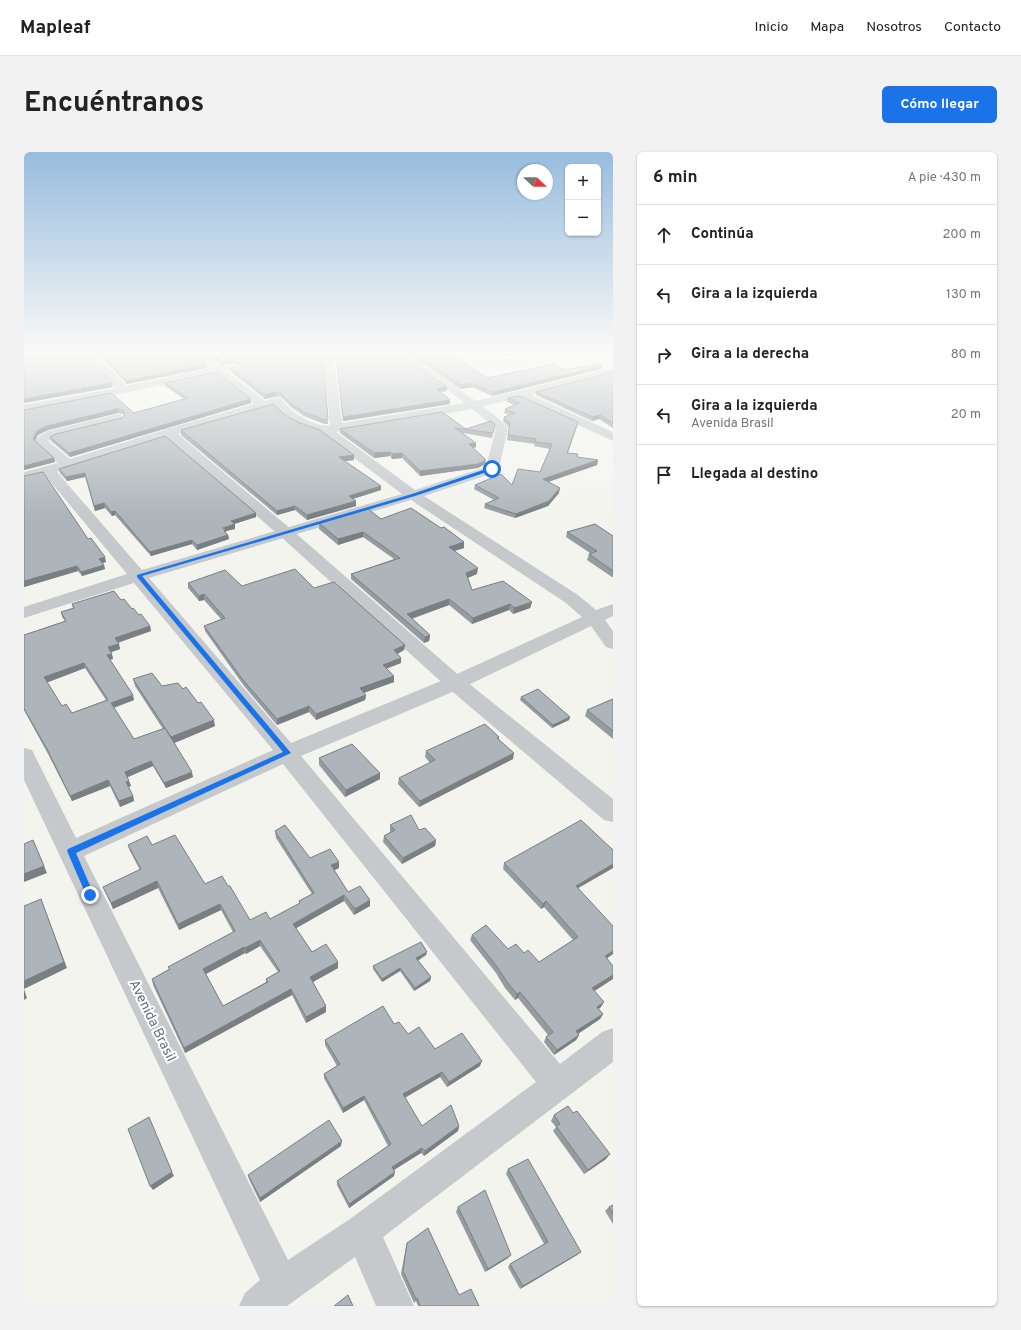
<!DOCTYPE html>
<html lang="es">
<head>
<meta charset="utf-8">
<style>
  :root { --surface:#fff; --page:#f2f2f2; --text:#222; --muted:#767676; --line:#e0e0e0; --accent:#1a73e8 }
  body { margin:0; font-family:Overpass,sans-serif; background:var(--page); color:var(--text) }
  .controls { position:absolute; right:12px; top:12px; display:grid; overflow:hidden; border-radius:6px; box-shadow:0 1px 3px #0004 }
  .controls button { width:36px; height:36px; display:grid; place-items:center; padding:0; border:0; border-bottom:1px solid var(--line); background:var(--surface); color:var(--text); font:20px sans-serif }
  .compass { position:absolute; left:493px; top:12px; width:36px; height:36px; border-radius:50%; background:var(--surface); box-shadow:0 1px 3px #0004; rotate:112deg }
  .stop { position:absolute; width:12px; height:12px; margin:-9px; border:3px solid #1a73e8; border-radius:50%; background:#fff }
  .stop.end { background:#1a73e8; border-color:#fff; box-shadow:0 1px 4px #0008 }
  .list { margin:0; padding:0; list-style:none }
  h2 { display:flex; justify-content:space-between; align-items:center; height:52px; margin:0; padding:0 16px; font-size:17px }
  h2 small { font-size:13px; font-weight:400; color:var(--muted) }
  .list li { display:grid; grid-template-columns:26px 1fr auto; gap:12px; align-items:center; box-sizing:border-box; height:60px; padding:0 16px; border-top:1px solid var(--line) }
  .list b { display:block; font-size:15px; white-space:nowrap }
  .list p { margin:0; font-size:13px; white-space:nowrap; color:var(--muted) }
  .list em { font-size:13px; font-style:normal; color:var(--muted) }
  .icon { flex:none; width:22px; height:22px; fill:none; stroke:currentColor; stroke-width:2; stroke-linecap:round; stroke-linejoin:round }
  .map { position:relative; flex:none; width:589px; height:1154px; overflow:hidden; border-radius:6px }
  header { display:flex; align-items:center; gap:24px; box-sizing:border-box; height:56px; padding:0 20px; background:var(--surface); border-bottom:1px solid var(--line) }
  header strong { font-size:19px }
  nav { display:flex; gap:22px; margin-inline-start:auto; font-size:14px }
  .intro { display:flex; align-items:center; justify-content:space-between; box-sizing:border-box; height:96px; padding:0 24px }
  h1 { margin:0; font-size:28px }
  .button { padding:10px 18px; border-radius:6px; background:var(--accent); color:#fff; font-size:14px; font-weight:700 }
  main { display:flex; gap:24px; padding:0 24px }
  aside { flex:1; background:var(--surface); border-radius:6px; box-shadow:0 1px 3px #0004 }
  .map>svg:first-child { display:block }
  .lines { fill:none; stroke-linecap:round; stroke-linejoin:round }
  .minor { fill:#c6c9cc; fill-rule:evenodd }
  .tertiary { fill:#c6c9cc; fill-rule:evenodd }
  .wall { fill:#959ca0; fill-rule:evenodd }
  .shaded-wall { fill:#797f82 }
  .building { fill:#adb5ba; stroke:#797f82; fill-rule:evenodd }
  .route { fill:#1a73e8 }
  .labels { text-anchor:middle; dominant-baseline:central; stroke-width:4; stroke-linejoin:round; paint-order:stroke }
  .near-street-label { font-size:14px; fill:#607283; stroke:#fff }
</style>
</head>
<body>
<header>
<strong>Mapleaf</strong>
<nav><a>Inicio</a><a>Mapa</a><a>Nosotros</a><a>Contacto</a></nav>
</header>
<div class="intro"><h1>Encuéntranos</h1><a class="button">Cómo llegar</a></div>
<main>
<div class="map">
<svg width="589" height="1154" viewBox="0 0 589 1154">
  <rect width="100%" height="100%" fill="#f4f4ef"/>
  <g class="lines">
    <g class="minor">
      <polygon points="61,202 72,202 102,234 208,212 213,215 212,217 195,222 0,261 0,253 92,236"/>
      <path d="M 305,202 L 326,202 L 325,204 L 310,207 L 318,271 L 441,251 L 412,229 L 370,202 L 382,202 L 392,208 L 452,249 L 589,216 L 589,222 L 507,243 L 589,280 L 589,289 L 495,246 L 459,254 L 484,275 L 475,317 L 473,320 L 400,344 L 554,443 L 572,458 L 589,452 L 589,464 L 581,468 L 589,479 L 589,497 L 582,495 L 567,474 L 438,536 L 277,604 L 536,912 L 578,880 L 589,876 L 589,910 L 359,1085 L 390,1154 L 352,1154 L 331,1105 L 263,1154 L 215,1154 L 221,1141 L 236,1128 L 0,628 L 0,596 L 8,598 L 52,686 L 249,598 L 110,431 L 0,466 L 0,455 L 103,422 L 21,323 L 0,328 L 0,320 L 34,311 L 11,290 L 15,284 L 24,279 L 94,262 L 98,263 L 100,266 L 98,269 L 32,285 L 24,289 L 46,307 L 140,278 L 148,278 L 150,281 L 148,284 L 33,320 L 118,418 L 378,342 L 297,281 L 277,274 L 262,266 L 252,257 L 247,249 L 249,247 L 257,247 C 266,259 290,276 306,273 L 300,205 ZM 448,257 L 472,276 L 462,315 L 391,338 L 312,280 ZM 387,348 L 542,451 L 558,465 L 424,526 L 267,591 L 125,426 ZM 259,612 L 512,930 L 326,1067 L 264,1108 L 60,704 Z"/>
    </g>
    <polygon class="tertiary" points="169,202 181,202 241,249 253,245 257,246 259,249 257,252 154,282 268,378 438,526 589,647 589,670 580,668 424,536 256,384 139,284 137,281 139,278 230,252"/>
  </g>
  <g class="wall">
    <polygon points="74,202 171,202 183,216 103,232"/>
    <polygon points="183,202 303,202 299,205 304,272 300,272 280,264 267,255 257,245 253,244 241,247 207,220 206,216 213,214 213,213 208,211 197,213"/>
    <polygon points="385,202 428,202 463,226 541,218 577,217 468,244 448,235 436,237"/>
    <polygon points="476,202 493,202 484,205"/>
    <polygon points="312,205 423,235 422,239 416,240 426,252 319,269"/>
    <polygon points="589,220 589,276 575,267 568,269 512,243 512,240"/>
    <polygon points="140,231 227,247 227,251 46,305 27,289 26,285 98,266 100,264 99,262 94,261 24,278 14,283 11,289 30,306 31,310 0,318 0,258 87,241 110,261 160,247 141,234"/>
    <polygon points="484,246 553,274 544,301 554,302 553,305 574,308 573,313 524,330 535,341 524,354 491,366 460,356 461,352 470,348 450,337 451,333 488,333 516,320 526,297 510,294 511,292 483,288 485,275 479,269 480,265 485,263 480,261 481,257 490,253 483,250"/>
    <polygon points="418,260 442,277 471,272 468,286 439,281 452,295 449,296 461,312 454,316 396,324 378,306 368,307 366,304 350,306 316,281 316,277"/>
    <polygon points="261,263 276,271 330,308 320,309 357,334 357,338 329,347 332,349 332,354 283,368 271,358 253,363 157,283 157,278"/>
    <polygon points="35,317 232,365 210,372 211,377 202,379 202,381 204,383 205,387 173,398 168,392 127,404 91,363 88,364 81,356 71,359 61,325 43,329 36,321"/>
    <polygon points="357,367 417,376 440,390 440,396 430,399 453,422 443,426 448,438 508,450 506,456 489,462 485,458 448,472 425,453 388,467 406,483 405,489 400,491 327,427 327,422 370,407 339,385 314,393 295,377 295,371"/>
    <polygon points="543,380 589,384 589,425 588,425 563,408 565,402 566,401 542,385"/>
    <polygon points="64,387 82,410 78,411 80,413 81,417 58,424 54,419 0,435"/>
    <polygon points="164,431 218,434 290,436 381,493 380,498 373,502 377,511 362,517 370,524 370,530 340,541 342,543 341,548 292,568 285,560 253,573 220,534 181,479 180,474 197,467 180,448 175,449 164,436"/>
    <path d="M 97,448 L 115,463 L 126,474 L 127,479 L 94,491 L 96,497 L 87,500 L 89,507 L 86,508 L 110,548 L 90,556 L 110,587 L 139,577 L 111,534 L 109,527 L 138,534 L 159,537 L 191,574 L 150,591 L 169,625 L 142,636 L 129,614 L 103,625 L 107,634 L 104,635 L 109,644 L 110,649 L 96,655 L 86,634 L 48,649 L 24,602 L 0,558 L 0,483 L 41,469 L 38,465 L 37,460 L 49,456 L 48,452 ZM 61,516 L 82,548 L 48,561 L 38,554 L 23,530 Z"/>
    <polygon points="497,545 546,565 545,568 528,576 496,548"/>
    <polygon points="589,547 589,587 561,564 563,558"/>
    <polygon points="475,585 475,587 489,607 395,655 374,632 375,626 406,611 401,605 402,599"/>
    <polygon points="295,606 356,627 321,645 295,613"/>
    <polygon points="366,673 395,678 412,688 411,694 378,712 359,690 360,684 366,680"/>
    <path d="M 251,679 L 286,706 L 315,716 L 310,718 L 324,740 L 346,748 L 346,754 L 330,763 L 320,749 L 272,776 L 288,800 L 314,810 L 314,816 L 289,830 L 302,860 L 282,871 L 268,843 L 161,901 L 129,833 L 128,827 L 145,817 L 144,815 L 209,780 L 197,758 L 155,778 L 134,736 L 89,757 L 82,741 L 79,735 L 116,718 L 106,699 L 104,693 L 128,693 L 181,732 L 226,768 L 246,767 L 275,752 L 275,749 L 288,742 L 252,686 ZM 236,794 L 254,820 L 242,827 L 242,830 L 199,854 L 182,822 L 221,801 L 222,802 Z"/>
    <polygon points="589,698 589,716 554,736 583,807 570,839 577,855 574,857 579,862 576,867 554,882 555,883 552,888 530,903 520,890 522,885 524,883 494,846 491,848 481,836 472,821 446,788 448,783 484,797 500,801 515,810 549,788 520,755 517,757 479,717 480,711"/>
    <polygon points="402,803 394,808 407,825 406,829 390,839 376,819 358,830 349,817 349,814"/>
    <polygon points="370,872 384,882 411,897 456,914 423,935 416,925 381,946 398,974 435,974 434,979 400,1004 397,1001 370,1018 370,1024 325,1056 313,1033 313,1029 364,994 340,948 319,961 300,926 300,922 313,914 301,893 301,888"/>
    <polygon points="549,961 582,1007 560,1022 529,979 532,975 527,969 530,963"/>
    <polygon points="317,994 236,1050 225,1027 224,1023"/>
    <polygon points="484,1017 557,1100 553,1103 496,1137 484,1115 486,1112 520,1092 482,1022"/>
    <polygon points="589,1053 589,1072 581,1059 585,1055"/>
    <polygon points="434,1055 484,1106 461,1120 432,1060"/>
    <polygon points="383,1091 435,1143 455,1154 394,1154 392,1149 390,1151 377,1122 382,1095"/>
  </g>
  <g class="shaded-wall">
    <polygon points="299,202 303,202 299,205"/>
    <polygon points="485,202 493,202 484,205"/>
    <polygon points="207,207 208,211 197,213 197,209"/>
    <polygon points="183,212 183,216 103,232 102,229"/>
    <polygon points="578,214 577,217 468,244 469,240"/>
    <polygon points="88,231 89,235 0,251 0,247"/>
    <polygon points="448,231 448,235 436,237 437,233"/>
    <polygon points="423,235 422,239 412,240 413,237"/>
    <polygon points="252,240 253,244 241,247 241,243"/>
    <polygon points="227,247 227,251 46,305 45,301"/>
    <polygon points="426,248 426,252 319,269 319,265"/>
    <polygon points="93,257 94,261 24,278 14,283 10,291 9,287 13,279 23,274"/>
    <polygon points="576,263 575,267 568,269 569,265"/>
    <polygon points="554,270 553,274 542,305 543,301"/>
    <polygon points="452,291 452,295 445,297 445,292"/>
    <polygon points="366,300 366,304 350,306 350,301"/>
    <polygon points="378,301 378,306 368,307 368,302"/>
    <polygon points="330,303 330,308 314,310 315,305"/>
    <polygon points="30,306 31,310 0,318 0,314"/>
    <polygon points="462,308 461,312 454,316 396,324 396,319"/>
    <polygon points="574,308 573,313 518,332 519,327"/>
    <polygon points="61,321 61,325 43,329 42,325"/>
    <polygon points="357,334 357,338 325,348 325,344"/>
    <polygon points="536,336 535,341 524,354 491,366 492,362"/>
    <polygon points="332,349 332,354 283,368 283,363"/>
    <polygon points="80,351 81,356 71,359 70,354"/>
    <polygon points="271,354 271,358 253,363 253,359"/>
    <polygon points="91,359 91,363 88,364 87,360"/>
    <polygon points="232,361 232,365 207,373 207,369"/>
    <polygon points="211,372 211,377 202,379 202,383 200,383 199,376"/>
    <polygon points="339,380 339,385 314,393 314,387"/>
    <polygon points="204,383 205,387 173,398 173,393"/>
    <polygon points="168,388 168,392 127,404 126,400"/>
    <polygon points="440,390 440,396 424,401 425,395"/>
    <polygon points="81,405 82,410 76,412 75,407"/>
    <polygon points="80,413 81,417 58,424 57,420"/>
    <polygon points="53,414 54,419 0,435 0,429"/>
    <polygon points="454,416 453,422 441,427 442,421"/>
    <polygon points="180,442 180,448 175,449 175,444"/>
    <polygon points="425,447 425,453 383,468 383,462"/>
    <polygon points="508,450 506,456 489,462 490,456"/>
    <polygon points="486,452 485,458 448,472 449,466"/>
    <polygon points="126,474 127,479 92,491 91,486"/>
    <polygon points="406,483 405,489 400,491 401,485"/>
    <polygon points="95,492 96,497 85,501 84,495"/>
    <polygon points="381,493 380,498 370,504 370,498"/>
    <polygon points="88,502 89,507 84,508 83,503"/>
    <polygon points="377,506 377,511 358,518 359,513"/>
    <polygon points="60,511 61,516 22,531 20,525"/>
    <polygon points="370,524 370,530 336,542 336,536"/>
    <polygon points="109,543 110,548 88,556 87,551"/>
    <polygon points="342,543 341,548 292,568 292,562"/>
    <polygon points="285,554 285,560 253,573 253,567"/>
    <polygon points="546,565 545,568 528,576 529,573"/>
    <polygon points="190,568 191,574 148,592 147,585"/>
    <polygon points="490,601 489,607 395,655 396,649"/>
    <polygon points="127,609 129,614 102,626 101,620"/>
    <polygon points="168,620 169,625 142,636 140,631"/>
    <polygon points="356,621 356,627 321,645 322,638"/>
    <polygon points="84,628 86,634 48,649 46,644"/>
    <polygon points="105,629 107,634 103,635 102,630"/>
    <polygon points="109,644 110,649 96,655 95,649"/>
    <polygon points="9,688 23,721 0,730 0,722"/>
    <polygon points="412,688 411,694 378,712 379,706"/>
    <polygon points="315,710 315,716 307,720 307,713"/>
    <polygon points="589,712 589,716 549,739 552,734"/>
    <polygon points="133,729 134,736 89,757 87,751"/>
    <polygon points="320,743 320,749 269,778 269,772"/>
    <polygon points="17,747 43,816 0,837 3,846 0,848 0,829"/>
    <polygon points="346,748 346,754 330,763 331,757"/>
    <polygon points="522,749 520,755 517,757 519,752"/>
    <polygon points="196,752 197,758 155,778 154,772"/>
    <polygon points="236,788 236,794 222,802 221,796"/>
    <polygon points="220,795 221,801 180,823 179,817"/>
    <polygon points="589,799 589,802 578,810 581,804"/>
    <polygon points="403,800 402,803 392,810 392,806"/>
    <polygon points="314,810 314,816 287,831 286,825"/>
    <polygon points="376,816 376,819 358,830 358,827"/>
    <polygon points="589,823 589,827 566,842 568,836"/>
    <polygon points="407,825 406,829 390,839 391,836"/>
    <polygon points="267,837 268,843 161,901 160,896"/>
    <polygon points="496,840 494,846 491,848 493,842"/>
    <polygon points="580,850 577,855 570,860 573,855"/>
    <polygon points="302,854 302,860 282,871 282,865"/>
    <polygon points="579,862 576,867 549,885 552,879"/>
    <polygon points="555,883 552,888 530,903 533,898"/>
    <polygon points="458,909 456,914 423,935 425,930"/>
    <polygon points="418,920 416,925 378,947 379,942"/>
    <polygon points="340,944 340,948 319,961 319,956"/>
    <polygon points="435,974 434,979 400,1004 401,999"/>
    <polygon points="318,989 317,994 236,1050 236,1046"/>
    <polygon points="398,996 397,1001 368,1019 368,1015"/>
    <polygon points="586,1002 582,1007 560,1022 564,1018"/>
    <polygon points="148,1020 150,1024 129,1038 126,1034"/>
    <polygon points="371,1020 370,1024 325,1056 325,1052"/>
    <polygon points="557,1100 553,1103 496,1137 499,1134"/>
    <polygon points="487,1103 484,1106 461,1120 464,1117"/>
  </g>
  <g class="building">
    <polygon points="0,202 61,202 88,231 0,247"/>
    <polygon points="77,202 171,202 183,212 102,229"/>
    <polygon points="187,202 299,202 304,268 300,268 280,260 267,252 257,241 252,240 241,243 206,216 213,214 214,210 207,207 197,209"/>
    <polygon points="325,202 373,202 423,235 413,237 426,248 319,265 312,205"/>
    <polygon points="390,202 428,202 463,226 529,212 541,218 574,212 578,214 469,240 448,231 437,233"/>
    <polygon points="193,220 227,247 45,301 26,285 32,282 98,266 101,263 99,258 93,257 23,274 13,279 9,287 30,306 0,314 0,258 87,241 110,261 113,260 164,246 140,231"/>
    <polygon points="589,220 589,271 576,263 569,265 512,240"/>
    <polygon points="496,244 554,270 543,301 554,302 553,305 574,308 519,327 536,336 525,349 492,362 461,352 475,346 451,333 477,322 488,333 494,317 516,320 528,292 511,290 512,287 484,283 486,271 480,265 491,261 481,257 496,251 484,246"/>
    <polygon points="249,252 261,263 276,271 296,278 330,303 315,305 357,334 325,344 332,349 283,363 271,354 253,359 157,278"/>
    <polygon points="418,260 442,277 467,269 471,272 469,281 431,276 452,291 445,292 462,308 454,312 396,319 378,301 368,302 366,300 350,301 316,277"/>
    <polygon points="141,284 232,361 207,369 211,372 199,376 202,378 200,379 204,383 173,393 168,388 126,400 91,359 87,360 80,351 70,354 61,321 42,325 35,317"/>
    <polygon points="19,320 64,387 67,386 81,405 75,407 80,413 57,420 53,414 0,429 0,324"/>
    <polygon points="387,356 417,376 420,375 440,390 425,395 454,416 442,421 448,438 479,429 508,450 490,456 486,452 449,466 425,447 383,462 406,483 401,485 327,422 376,406 339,380 314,387 295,371 344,357 357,367"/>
    <polygon points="571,372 589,384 589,419 565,402 573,399 543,380"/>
    <polygon points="271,417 290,436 310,430 381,493 370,498 377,506 359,513 370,524 336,536 342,543 292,562 285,554 253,567 219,528 180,474 201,466 180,442 175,444 164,431 201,418 218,434"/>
    <path d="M 90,439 L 97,448 L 100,447 L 108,457 L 109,456 L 115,463 L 117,462 L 126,474 L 91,486 L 95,492 L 84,495 L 88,502 L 83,503 L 109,543 L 87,551 L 110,587 L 141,576 L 168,620 L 140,631 L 127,609 L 101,620 L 105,629 L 102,630 L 109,644 L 95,649 L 84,628 L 46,644 L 23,597 L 0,557 L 0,483 L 42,469 L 37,460 L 50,456 L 48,452 ZM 60,511 L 84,548 L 48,561 L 42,552 L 38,554 L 20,525 Z"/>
    <polygon points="128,521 138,534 154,531 159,537 162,535 174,551 177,550 190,568 147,585 109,527"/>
    <polygon points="514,537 546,565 529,573 497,545"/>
    <polygon points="589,547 589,579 563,558"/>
    <polygon points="461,572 475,585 473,586 490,601 396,649 375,626 411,608 402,599"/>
    <polygon points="328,592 356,621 322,638 295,606"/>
    <polygon points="387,663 395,678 401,676 412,688 379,706 360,684 371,678 366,673"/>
    <polygon points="557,668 589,698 589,712 552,734 589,774 589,799 581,804 589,814 589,823 568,836 580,850 573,855 579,862 552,879 555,883 533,898 522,885 529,880 496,840 493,842 483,830 474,816 448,783 462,773 484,797 492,792 500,801 504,798 515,810 554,785 522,749 519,752 480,711"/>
    <path d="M 261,673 L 286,706 L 306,697 L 315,710 L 307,713 L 324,740 L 336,734 L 346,748 L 331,757 L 320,743 L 269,772 L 288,800 L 302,792 L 314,810 L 286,825 L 302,854 L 282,865 L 267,837 L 160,896 L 128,827 L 146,817 L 144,815 L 211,779 L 196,752 L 154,772 L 133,729 L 87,751 L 79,735 L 117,717 L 104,693 L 123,684 L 128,693 L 151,683 L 181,732 L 198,724 L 204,734 L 206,734 L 226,768 L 242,760 L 246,767 L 276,751 L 275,749 L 290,741 L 251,679 ZM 236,788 L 256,819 L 242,827 L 244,830 L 199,854 L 179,817 L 220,795 L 221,796 Z"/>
    <polygon points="9,688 20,714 0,722 0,692"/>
    <polygon points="17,747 40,810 0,829 0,754"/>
    <polygon points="397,790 403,800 392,806 407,825 391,836 376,816 358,827 349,814"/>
    <polygon points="359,854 370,872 375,870 384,882 395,875 411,897 438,881 458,909 425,930 418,920 379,942 398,974 427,953 435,974 401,999 398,996 368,1015 371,1020 325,1052 313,1029 367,992 340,944 319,956 300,922 316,912 301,888"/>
    <polygon points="544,954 549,961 553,959 586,1002 564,1018 532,974 536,972 530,963"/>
    <polygon points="125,965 148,1020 126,1034 104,977"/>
    <polygon points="305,968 318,989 236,1046 224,1023"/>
    <polygon points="504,1007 557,1100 499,1134 486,1112 524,1090 484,1017"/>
    <polygon points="461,1038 487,1103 464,1117 434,1055"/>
    <polygon points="589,1053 589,1062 585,1055"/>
    <polygon points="404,1076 435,1143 447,1137 455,1154 396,1154 393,1146 392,1147 379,1119 383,1091"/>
    <polygon points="324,1143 329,1154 310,1154"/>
  </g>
  <linearGradient id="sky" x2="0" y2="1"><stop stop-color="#97bcde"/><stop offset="0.55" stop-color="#fafaf8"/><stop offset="1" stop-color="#fafaf8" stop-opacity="0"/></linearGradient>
  <rect width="589" height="364" fill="url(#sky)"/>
  <polygon class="route" points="468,315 469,318 391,344 118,424 267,601 52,701 70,743 69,745 63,745 43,699 44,697 259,600 113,425 113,423 388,342"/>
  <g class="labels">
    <g class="near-street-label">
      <text transform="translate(128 869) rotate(64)">Avenida Brasil</text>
    </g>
  </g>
</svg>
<div class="controls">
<button>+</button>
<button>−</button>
</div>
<svg class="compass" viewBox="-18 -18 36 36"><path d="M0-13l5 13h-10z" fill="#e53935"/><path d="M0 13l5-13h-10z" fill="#767676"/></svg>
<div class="stop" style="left:468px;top:317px"></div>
<div class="stop end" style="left:66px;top:743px"></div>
</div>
<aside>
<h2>6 min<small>A pie · 430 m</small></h2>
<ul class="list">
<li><svg class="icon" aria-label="ahead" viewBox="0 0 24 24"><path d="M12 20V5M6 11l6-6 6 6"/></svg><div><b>Continúa</b></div><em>200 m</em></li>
<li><svg class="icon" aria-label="left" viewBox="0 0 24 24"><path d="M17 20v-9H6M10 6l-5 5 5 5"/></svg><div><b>Gira a la izquierda</b></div><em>130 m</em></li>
<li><svg class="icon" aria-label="right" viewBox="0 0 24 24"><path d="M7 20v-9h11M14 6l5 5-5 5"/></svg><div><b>Gira a la derecha</b></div><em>80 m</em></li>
<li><svg class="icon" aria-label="left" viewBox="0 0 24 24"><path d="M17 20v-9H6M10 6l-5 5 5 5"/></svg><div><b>Gira a la izquierda</b><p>Avenida Brasil</p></div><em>20 m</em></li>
<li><svg class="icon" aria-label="arrive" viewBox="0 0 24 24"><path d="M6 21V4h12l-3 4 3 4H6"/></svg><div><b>Llegada al destino</b></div></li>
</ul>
</aside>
</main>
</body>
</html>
